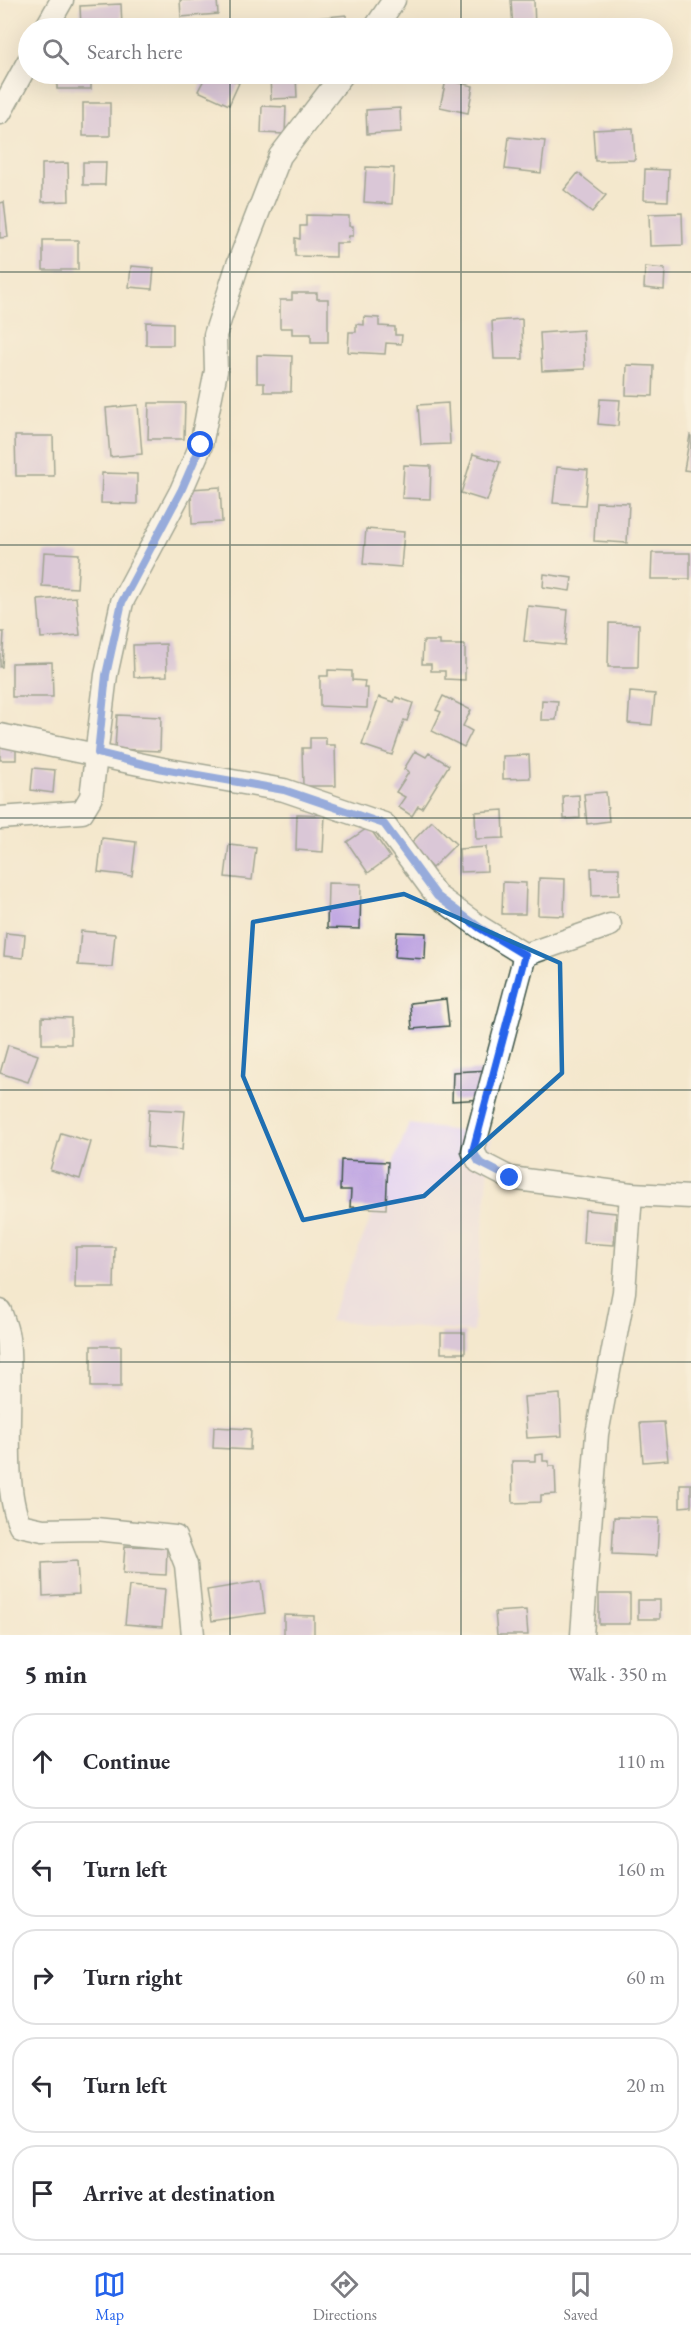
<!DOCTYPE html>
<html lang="en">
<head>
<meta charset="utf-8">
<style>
  :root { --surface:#fff; --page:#f2f2f3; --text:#2b2b33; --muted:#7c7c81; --line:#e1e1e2; --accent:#2563eb }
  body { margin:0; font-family:"EB Garamond",serif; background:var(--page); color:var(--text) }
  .stop { position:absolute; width:18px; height:18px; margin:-14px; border:4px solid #2563eb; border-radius:50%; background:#fff }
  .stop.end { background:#2563eb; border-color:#fff; box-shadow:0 2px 6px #0008 }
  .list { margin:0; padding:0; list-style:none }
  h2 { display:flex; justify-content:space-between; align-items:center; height:78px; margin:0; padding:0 24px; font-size:26px }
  h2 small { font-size:20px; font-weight:400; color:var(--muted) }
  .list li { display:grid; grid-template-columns:39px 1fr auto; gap:18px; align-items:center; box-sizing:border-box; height:96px; margin:0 12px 12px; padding:0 12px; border:2px solid var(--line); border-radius:24px }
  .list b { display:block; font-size:22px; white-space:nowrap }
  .list em { font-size:20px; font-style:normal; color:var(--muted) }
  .icon { flex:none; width:33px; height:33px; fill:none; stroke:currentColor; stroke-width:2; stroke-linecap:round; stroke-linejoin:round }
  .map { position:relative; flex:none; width:691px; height:1635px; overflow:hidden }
  .search { position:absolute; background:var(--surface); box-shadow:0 6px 24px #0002; left:18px; right:18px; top:18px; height:66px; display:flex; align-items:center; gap:15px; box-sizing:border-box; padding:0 21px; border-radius:33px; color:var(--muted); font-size:22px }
  .sheet { height:618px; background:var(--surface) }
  nav { display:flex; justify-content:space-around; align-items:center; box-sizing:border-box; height:84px; border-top:2px solid var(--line); background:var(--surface); font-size:16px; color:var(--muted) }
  nav a { display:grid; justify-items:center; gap:3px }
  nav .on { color:var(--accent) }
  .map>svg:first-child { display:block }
  .built { fill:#e3d3f2 }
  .building { fill:#ba9fe2 }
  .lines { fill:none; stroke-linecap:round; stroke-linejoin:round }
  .street-casing { stroke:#3f574b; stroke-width:25 }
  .street { stroke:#fff; stroke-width:22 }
  .route { stroke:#2563eb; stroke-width:8 }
  .marked { fill:none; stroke:#1f6fb2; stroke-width:4.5; stroke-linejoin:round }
  .grid { fill:none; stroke:#1f3d34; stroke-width:1.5; stroke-opacity:0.55 }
</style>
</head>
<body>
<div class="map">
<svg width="691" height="1635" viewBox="0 0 691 1635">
  <rect width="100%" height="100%" fill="#fcf5e5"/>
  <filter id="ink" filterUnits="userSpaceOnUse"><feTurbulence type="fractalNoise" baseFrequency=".0167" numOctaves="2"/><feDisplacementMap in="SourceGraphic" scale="12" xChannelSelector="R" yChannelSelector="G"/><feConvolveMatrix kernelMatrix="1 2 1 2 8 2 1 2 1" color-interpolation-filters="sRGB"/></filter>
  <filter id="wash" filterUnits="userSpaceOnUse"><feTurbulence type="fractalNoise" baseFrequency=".008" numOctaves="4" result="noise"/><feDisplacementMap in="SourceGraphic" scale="24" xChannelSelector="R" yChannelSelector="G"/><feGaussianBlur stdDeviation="1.35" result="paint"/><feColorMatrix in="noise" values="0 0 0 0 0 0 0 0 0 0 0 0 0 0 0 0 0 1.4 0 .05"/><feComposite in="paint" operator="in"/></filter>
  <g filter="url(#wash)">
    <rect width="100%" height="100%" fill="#f4e8cd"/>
    <polygon class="built" points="409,1124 492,1136 473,1332 329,1321"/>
    <g id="blocks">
      <g class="building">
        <polygon points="180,0 217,0 218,14 181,17"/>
        <polygon points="511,0 534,0 535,28 513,28"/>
        <polygon points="121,4 122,27 81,28 80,6"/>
        <polygon points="346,15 347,28 317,28 317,18"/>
        <rect x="57" y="74" width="34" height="15"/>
        <polygon points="207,74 218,74 239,83 229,105 198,91"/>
        <polygon points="395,74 420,74 416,83"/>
        <polygon points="296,75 297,98 271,99 270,76"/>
        <polygon points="446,80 473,86 468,113 440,107"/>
        <rect x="83" y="103" width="27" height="33"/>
        <polygon points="262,106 286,107 285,134 261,133"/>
        <polygon points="400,108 401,132 367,134 366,110"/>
        <polygon points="633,128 635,160 595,161 593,130"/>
        <polygon points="509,137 545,141 541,173 505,169"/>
        <polygon points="83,162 106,162 105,185 83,185"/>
        <polygon points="68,163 69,201 42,202 42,164"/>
        <polygon points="366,167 394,168 392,204 364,202"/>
        <polygon points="645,169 669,170 668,201 644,200"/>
        <polygon points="578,173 606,195 592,212 564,190"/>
        <polygon points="4,202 8,237 0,238 0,203"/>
        <polygon points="682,213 683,245 650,246 649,214"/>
        <polygon points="306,215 349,216 349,226 353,226 353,236 349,236 348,243 336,243 336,257 295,256 295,238 300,239 300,226 306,226"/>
        <rect x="43" y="240" width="35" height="30"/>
        <polygon points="131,266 154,268 152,289 129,287"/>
        <polygon points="645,267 665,269 664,290 644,288"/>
        <polygon points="292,293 317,293 317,299 328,299 328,342 311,342 311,334 292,334 292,328 280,328 280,300 292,300"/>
        <polygon points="364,317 379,318 379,326 395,327 395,335 402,335 401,344 386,343 385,354 348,352 349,332 356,332 356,324 364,325"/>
        <polygon points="522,319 523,359 494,359 492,321"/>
        <polygon points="146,322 173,323 173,345 146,345"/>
        <polygon points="583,330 585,369 542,371 540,333"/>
        <polygon points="257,355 292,356 291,392 264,392 264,383 257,383"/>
        <polygon points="627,365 654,366 653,396 626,395"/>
        <polygon points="600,399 620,400 618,426 598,424"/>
        <polygon points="149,403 185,403 184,439 148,439"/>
        <polygon points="448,403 450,444 421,445 418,405"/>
        <polygon points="138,405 142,454 110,457 106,408"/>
        <polygon points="690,435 691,436 691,471 684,470"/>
        <polygon points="15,436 53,436 54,476 16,476"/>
        <polygon points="473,454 500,462 487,501 461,493"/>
        <polygon points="404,465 431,466 430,499 402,498"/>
        <polygon points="557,467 588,470 585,505 553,503"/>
        <polygon points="102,473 137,474 137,504 101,503"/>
        <polygon points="220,487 222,522 192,524 191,489"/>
        <polygon points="596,502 629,503 627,543 594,541"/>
        <polygon points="366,529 404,532 401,567 363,564"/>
        <polygon points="44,552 79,554 77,588 42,586"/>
        <polygon points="652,553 690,553 690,579 651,579"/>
        <polygon points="544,574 572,578 570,591 543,587"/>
        <polygon points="76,597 80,635 41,638 38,600"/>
        <polygon points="528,606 568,610 565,645 524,641"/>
        <polygon points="609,623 639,624 638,667 608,667"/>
        <polygon points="0,632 4,632 2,667 0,667"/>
        <polygon points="423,641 440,641 440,645 465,645 465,680 445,679 445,671 431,671 431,664 422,664"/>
        <polygon points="166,644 167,676 134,677 133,645"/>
        <polygon points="52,662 53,697 12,697 12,663"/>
        <polygon points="328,670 352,671 352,680 365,681 364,688 368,688 367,708 320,706 320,676 328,676"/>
        <polygon points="630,692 655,694 652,725 628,723"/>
        <polygon points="443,696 471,710 463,726 472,731 464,747 432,731 441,712 436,710"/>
        <polygon points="379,697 394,702 396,697 413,703 407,721 404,720 392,755 362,745"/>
        <polygon points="542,700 558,701 556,720 541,720"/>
        <polygon points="117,715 161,717 160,751 115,749"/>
        <polygon points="310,738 326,738 326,745 335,745 336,786 303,786 302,748 310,748"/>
        <rect x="0" y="747" width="16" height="13"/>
        <polygon points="415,751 426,757 429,753 449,765 422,808 418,806 412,816 398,807 405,797 396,792 409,772 404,769"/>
        <polygon points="529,755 530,778 503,779 503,756"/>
        <polygon points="33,768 55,770 53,793 31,790"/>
        <polygon points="606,792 609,821 587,824 584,794"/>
        <polygon points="579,795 580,818 564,819 563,796"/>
        <polygon points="503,810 504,838 476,839 475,812"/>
        <polygon points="297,814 325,815 323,852 296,850"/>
        <polygon points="432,821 456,844 432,868 409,845"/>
        <polygon points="369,827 390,857 368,873 347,842"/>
        <polygon points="102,838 136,842 132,876 98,872"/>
        <polygon points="229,845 256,848 252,880 225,877"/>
        <polygon points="486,847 487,871 460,872 459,849"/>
        <polygon points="591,868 619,868 619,895 592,896"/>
        <polygon points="539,878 565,879 564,916 538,915"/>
        <polygon points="503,882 526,883 525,914 502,914"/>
        <polygon points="328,883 361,884 360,929 327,928"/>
        <polygon points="81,931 115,934 112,967 78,965"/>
        <polygon points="397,932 426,933 425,959 395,957"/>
        <polygon points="6,933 25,935 23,958 4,956"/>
        <polygon points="446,999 449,1026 412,1029 410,1003"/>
        <polygon points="42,1017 71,1018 71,1044 42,1044"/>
        <polygon points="8,1045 38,1055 28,1082 0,1073"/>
        <polygon points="489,1070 484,1099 452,1101 453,1072"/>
        <polygon points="149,1109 185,1111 182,1150 147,1147"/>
        <polygon points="61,1133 91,1142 80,1179 50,1170"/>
        <polygon points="341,1160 388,1162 386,1209 350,1207 351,1190 340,1190"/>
        <polygon points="585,1210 616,1213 614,1245 583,1243"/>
        <polygon points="76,1247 115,1247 114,1288 75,1288"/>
        <rect x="441" y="1333" width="24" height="20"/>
        <rect x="91" y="1346" width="30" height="41"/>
        <polygon points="560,1394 562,1436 527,1438 524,1397"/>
        <polygon points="664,1422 668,1460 643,1462 640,1423"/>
        <polygon points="214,1427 251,1429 250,1450 213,1448"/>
        <polygon points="543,1454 543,1461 549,1461 549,1466 555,1466 556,1494 541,1495 541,1502 513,1503 512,1461 535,1461 535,1455"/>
        <polygon points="680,1484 691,1484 691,1506 680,1507"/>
        <polygon points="614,1517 659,1518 657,1556 612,1554"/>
        <polygon points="125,1546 167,1547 166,1575 123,1573"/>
        <polygon points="77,1561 79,1594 43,1596 42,1563"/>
        <polygon points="261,1581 265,1613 212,1621 207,1590"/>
        <polygon points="129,1586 165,1589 162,1627 125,1624"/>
        <rect x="599" y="1594" width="31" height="30"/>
        <rect x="638" y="1600" width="22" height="19"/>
        <polygon points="526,1610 528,1635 497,1635 495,1612"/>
        <polygon points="284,1615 314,1616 314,1635 284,1635"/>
      </g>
    </g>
  </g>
  <g filter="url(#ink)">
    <use href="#blocks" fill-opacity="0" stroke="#3f574b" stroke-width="1.5"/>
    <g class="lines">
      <defs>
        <g id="street">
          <polyline points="46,28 62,0"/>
          <polyline points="375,28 394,0"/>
          <polyline points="0,113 28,62"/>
          <polyline points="0,735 163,769 284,790 384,824 437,896 481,928 525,955"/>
          <polyline points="0,818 82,812 91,797 106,675 122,602 181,491 201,445 216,371 215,335 237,267 280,156 343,74"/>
          <polyline points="525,955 473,1151 479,1162 510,1178 631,1194 691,1197"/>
          <polyline points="525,955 610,925"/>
          <path d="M 0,1311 C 3,1319 7,1329 8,1338 C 14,1389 0,1483 20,1525 L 43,1530 L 95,1529 L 175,1537 L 186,1565 L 193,1635"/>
          <polyline points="582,1635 597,1434 624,1292 631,1194"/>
        </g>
      </defs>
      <use href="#street" class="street-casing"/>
      <use href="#street" class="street"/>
    </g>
  </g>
  <g class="lines" filter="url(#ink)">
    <polyline class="route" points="201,445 181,491 122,602 106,675 98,753 163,769 284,790 384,824 437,896 480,928 525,955 473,1151 479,1162 510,1178"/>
  </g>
  <path d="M0 0H691V1635H0ZM 404,894 L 560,963 L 562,1073 L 424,1196 L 303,1220 L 243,1076 L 253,922 Z" fill="#f4e8cd" fill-opacity=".55" fill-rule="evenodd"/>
  <path class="marked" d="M 404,894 L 560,963 L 562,1073 L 424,1196 L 303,1220 L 243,1076 L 253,922 Z"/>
  <path class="grid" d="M 230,0 L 230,28M 461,0 L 461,28M 230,74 L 230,1635M 461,74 L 461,1635M 0,272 L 691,272M 0,545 L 691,545M 0,818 L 691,818M 0,1090 L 691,1090M 0,1362 L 691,1362"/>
</svg>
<div class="stop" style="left:201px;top:445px"></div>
<div class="stop end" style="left:510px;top:1178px"></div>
<div class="search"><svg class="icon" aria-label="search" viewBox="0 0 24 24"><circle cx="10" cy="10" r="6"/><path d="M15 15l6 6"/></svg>Search here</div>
</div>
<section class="sheet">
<h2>5 min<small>Walk · 350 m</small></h2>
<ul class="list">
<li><svg class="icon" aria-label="ahead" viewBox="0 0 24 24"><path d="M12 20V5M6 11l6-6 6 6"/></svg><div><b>Continue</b></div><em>110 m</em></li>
<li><svg class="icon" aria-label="left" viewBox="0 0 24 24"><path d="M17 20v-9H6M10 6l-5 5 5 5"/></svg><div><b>Turn left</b></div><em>160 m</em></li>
<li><svg class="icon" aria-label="right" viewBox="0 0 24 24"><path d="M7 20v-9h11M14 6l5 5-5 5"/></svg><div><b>Turn right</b></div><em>60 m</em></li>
<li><svg class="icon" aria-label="left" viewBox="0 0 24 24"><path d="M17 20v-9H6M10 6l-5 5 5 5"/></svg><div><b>Turn left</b></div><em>20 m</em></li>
<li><svg class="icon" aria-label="arrive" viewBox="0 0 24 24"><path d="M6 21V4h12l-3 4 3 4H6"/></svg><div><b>Arrive at destination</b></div></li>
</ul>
</section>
<nav>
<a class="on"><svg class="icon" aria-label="map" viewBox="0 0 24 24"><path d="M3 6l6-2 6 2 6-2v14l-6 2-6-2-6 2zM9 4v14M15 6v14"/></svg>Map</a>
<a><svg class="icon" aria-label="directions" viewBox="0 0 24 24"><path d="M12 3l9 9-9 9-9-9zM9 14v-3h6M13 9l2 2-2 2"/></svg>Directions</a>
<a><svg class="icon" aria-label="saved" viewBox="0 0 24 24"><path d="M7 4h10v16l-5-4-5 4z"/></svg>Saved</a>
</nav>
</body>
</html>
